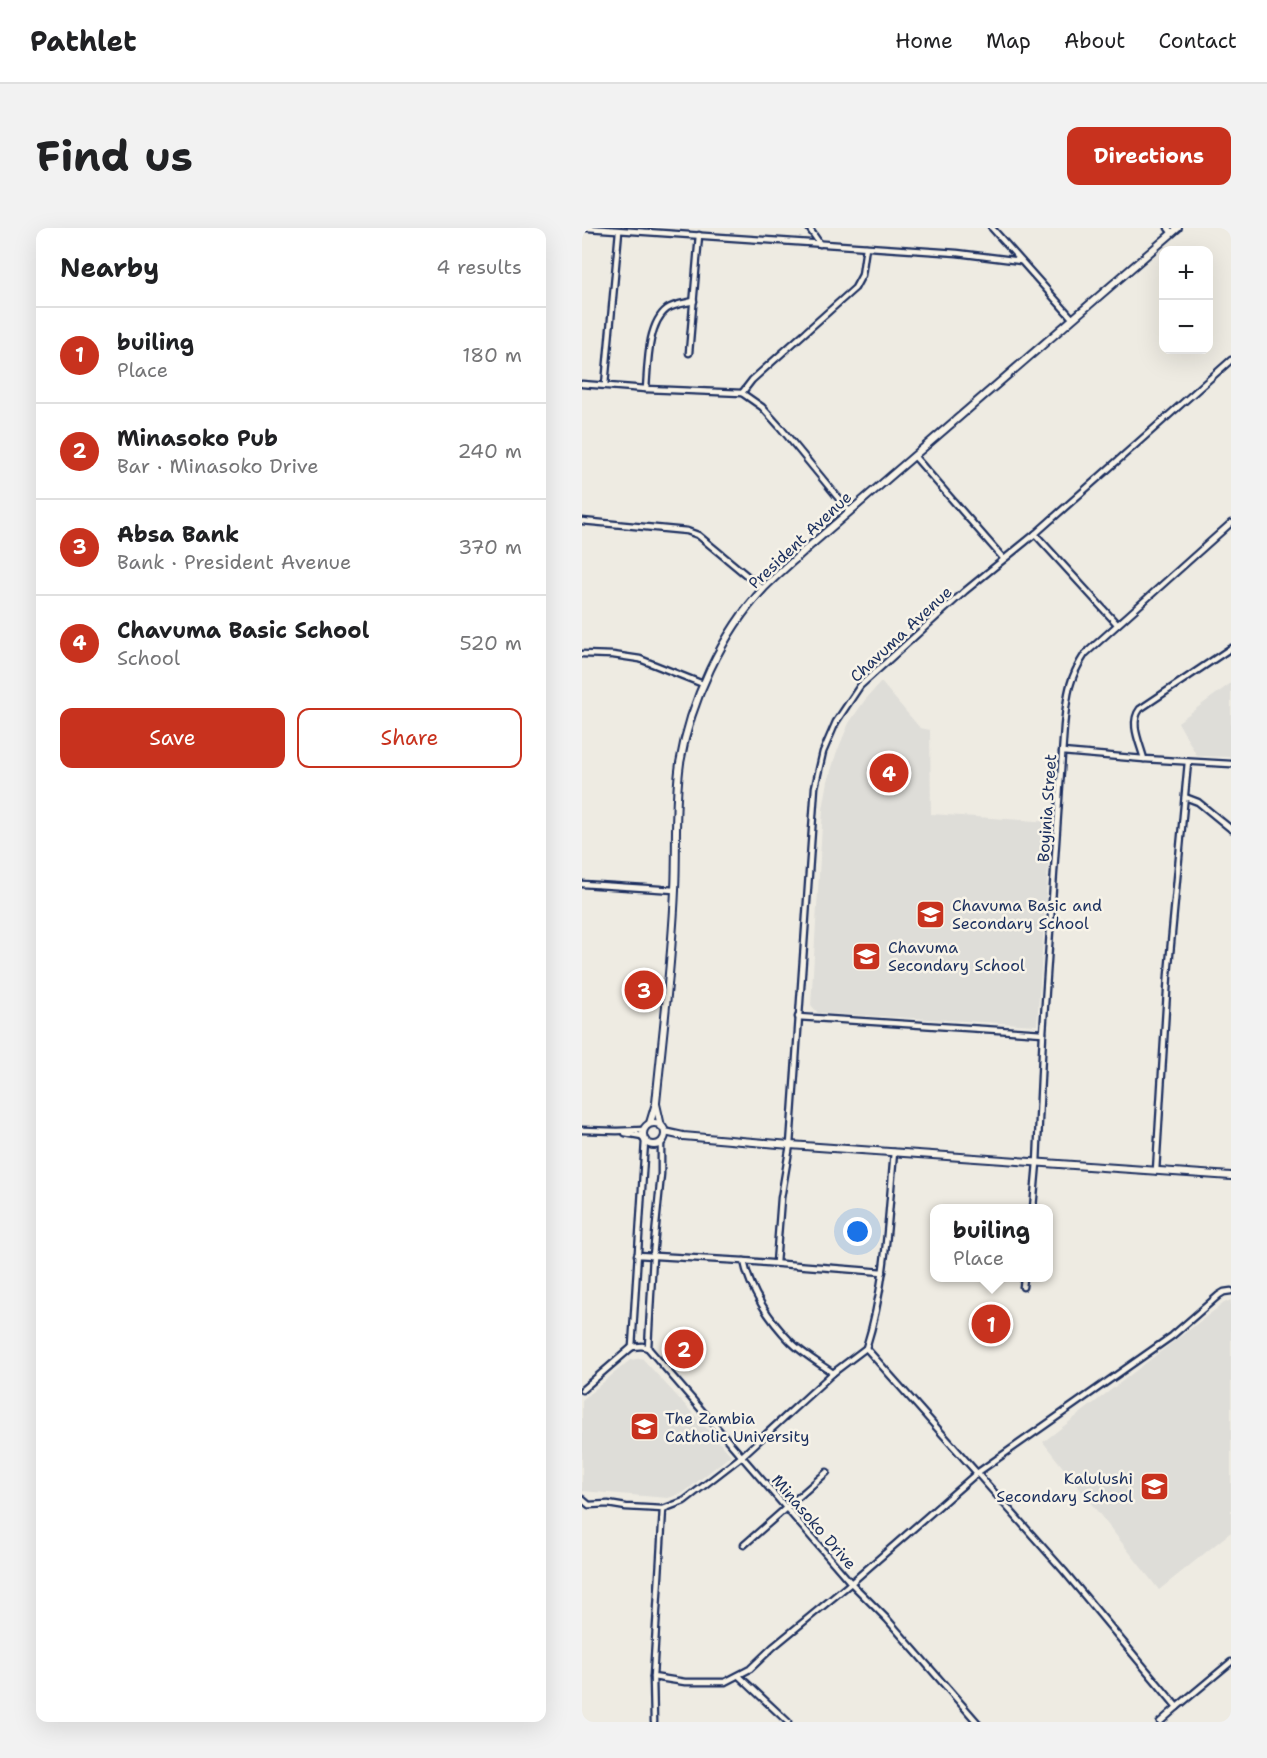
<!DOCTYPE html>
<html lang="en">
<head>
<meta charset="utf-8">
<style>
  :root { --surface:#fff; --page:#f2f2f2; --text:#202124; --muted:#757577; --line:#e0e0e0; --accent:#c8321e }
  body { margin:0; font-family:"Shantell Sans",sans-serif; background:var(--page); color:var(--text) }
  .controls { position:absolute; right:18px; top:18px; display:grid; overflow:hidden; border-radius:12px; box-shadow:0 6px 24px #0002 }
  .controls button { width:54px; height:54px; display:grid; place-items:center; padding:0; border:0; border-bottom:2px solid var(--line); background:var(--surface); color:var(--text); font:30px sans-serif }
  .you { position:absolute; left:276px; top:1004px; width:21px; height:21px; margin:-15px; border:4px solid #fff; border-radius:50%; background:#1a73e8; box-shadow:0 0 0 9px #1a73e833 }
  .badge { display:grid; place-items:center; width:39px; height:39px; border-radius:50%; background:var(--accent); color:#fff; font-size:20px; font-weight:700 }
  .pin { position:absolute; translate:-50% -50%; border:3px solid #fff; box-shadow:0 2px 6px #0006 }
  .popup { position:absolute; left:348px; top:976px; width:123px; height:78px; box-sizing:border-box; display:grid; place-content:center; border-radius:12px; background:var(--surface); filter:drop-shadow(0 2px 4px #0005); font-size:20px; white-space:nowrap; color:var(--muted) }
  .popup b { font-size:22px; color:var(--text) }
  .popup::after { content:''; position:absolute; left:50%; top:100%; margin-left:-12px; border:12px solid transparent; border-top-color:var(--surface) }
  .list { margin:0; padding:0; list-style:none }
  h2 { display:flex; justify-content:space-between; align-items:center; height:78px; margin:0; padding:0 24px; font-size:26px }
  h2 small { font-size:20px; font-weight:400; color:var(--muted) }
  .list li { display:grid; grid-template-columns:39px 1fr auto; gap:18px; align-items:center; box-sizing:border-box; height:96px; padding:0 24px; border-top:2px solid var(--line) }
  .list b { display:block; font-size:22px; white-space:nowrap }
  .list p { margin:0; font-size:20px; white-space:nowrap; color:var(--muted) }
  .list em { font-size:20px; font-style:normal; color:var(--muted) }
  .actions { display:flex; gap:12px; padding:18px 24px }
  .actions a { flex:1; padding:14px 0; border:2px solid var(--accent); border-radius:12px; text-align:center; font-size:21px; color:var(--accent) }
  .actions .main { background:var(--accent); color:#fff }
  .map { position:relative; flex:none; width:649px; height:1494px; overflow:hidden; border-radius:12px }
  header { display:flex; align-items:center; gap:36px; box-sizing:border-box; height:84px; padding:0 30px; background:var(--surface); border-bottom:2px solid var(--line) }
  header strong { font-size:28px }
  nav { display:flex; gap:33px; margin-inline-start:auto; font-size:21px }
  .intro { display:flex; align-items:center; justify-content:space-between; box-sizing:border-box; height:144px; padding:0 36px }
  h1 { margin:0; font-size:42px }
  .button { padding:15px 27px; border-radius:12px; background:var(--accent); color:#fff; font-size:21px; font-weight:700 }
  main { display:flex; gap:36px; padding:0 36px }
  aside { flex:1; background:var(--surface); border-radius:12px; box-shadow:0 6px 24px #0002 }
  .map>svg:first-child { display:block }
  .built { fill:#deddd8 }
  .lines { fill:none; stroke-linecap:round; stroke-linejoin:round }
  .minor-casing { stroke:#1b2f5e; stroke-width:9 }
  .tertiary-casing { stroke:#1b2f5e; stroke-width:10 }
  .minor { stroke:#f7f3e8; stroke-width:4.5 }
  .tertiary { stroke:#f7f3e8; stroke-width:6 }
  .labels { text-anchor:middle; dominant-baseline:central; stroke-width:5; stroke-linejoin:round; paint-order:stroke }
  .street-label { font-size:16px; fill:#1b2f5e; stroke:#f7f3e8 }
  .poi-label { font-size:16px; fill:#1b2f5e; stroke:#f7f3e8; text-anchor:start }
</style>
</head>
<body>
<header>
<strong>Pathlet</strong>
<nav><a>Home</a><a>Map</a><a>About</a><a>Contact</a></nav>
</header>
<div class="intro"><h1>Find us</h1><a class="button">Directions</a></div>
<main>
<aside>
<h2>Nearby<small>4 results</small></h2>
<ul class="list">
<li><span class="badge">1</span><div><b>builing</b><p>Place</p></div><em>180 m</em></li>
<li><span class="badge">2</span><div><b>Minasoko Pub</b><p>Bar · Minasoko Drive</p></div><em>240 m</em></li>
<li><span class="badge">3</span><div><b>Absa Bank</b><p>Bank · President Avenue</p></div><em>370 m</em></li>
<li><span class="badge">4</span><div><b>Chavuma Basic School</b><p>School</p></div><em>520 m</em></li>
</ul>
<div class="actions"><a class="main">Save</a><a>Share</a></div>
</aside>
<div class="map">
<svg width="649" height="1494" viewBox="0 0 649 1494">
  <rect width="100%" height="100%" fill="#eeebe2"/>
  <filter id="ink" filterUnits="userSpaceOnUse"><feTurbulence type="fractalNoise" baseFrequency=".0167" numOctaves="2"/><feDisplacementMap in="SourceGraphic" scale="12" xChannelSelector="R" yChannelSelector="G"/><feConvolveMatrix kernelMatrix="1 2 1 2 8 2 1 2 1" color-interpolation-filters="sRGB"/></filter>
  <g filter="url(#ink)">
    <g class="built">
      <polygon points="299,454 338,500 348,502 349,586 469,594 455,797 236,785 229,777 241,581 246,553 254,526 267,495 283,472"/>
      <polygon points="649,455 649,529 615,528 596,494"/>
      <polygon points="649,1072 649,1304 577,1362 461,1214 642,1075"/>
      <polygon points="60,1130 149,1227 101,1265 86,1270 0,1263 0,1172 48,1132"/>
    </g>
    <g class="lines">
      <defs>
        <g id="minor">
          <polyline points="5,0 375,25 439,33"/>
          <polyline points="227,0 238,16"/>
          <polyline points="410,0 490,90"/>
          <polyline points="586,0 590,5"/>
          <polyline points="107,125 117,7"/>
          <polyline points="0,156 64,161 160,165 180,179 198,199 267,283"/>
          <polyline points="23,157 37,3"/>
          <path d="M 64,161 C 66,138 65,96 85,81 C 92,76 104,75 112,73"/>
          <polyline points="160,165 170,152 273,60 280,47 284,19"/>
          <polyline points="333,229 421,330"/>
          <polyline points="0,293 105,303 116,307 181,361"/>
          <polyline points="453,306 535,396"/>
          <polyline points="0,426 31,427 58,431 121,456"/>
          <polyline points="480,524 562,531 649,536"/>
          <path d="M 562,531 C 558,515 547,495 558,481 L 649,420"/>
          <polyline points="603,569 616,574 649,601"/>
          <polyline points="0,656 93,662"/>
          <polyline points="216,789 461,805"/>
          <polyline points="0,902 35,903 61,902"/>
          <polyline points="43,905 60,908"/>
          <path d="M 312,924 C 306,990 304,1057 284,1120 L 482,1343 L 595,1479 L 578,1494"/>
          <polyline points="574,943 586,747 606,534"/>
          <path d="M 451,980 L 455,935 L 461,805 L 482,498 C 485,468 486,452 503,426 L 649,295"/>
          <polyline points="55,1027 162,1033 301,1044"/>
          <path d="M 162,1033 C 168,1062 187,1092 209,1114 C 221,1126 237,1135 251,1145"/>
          <polyline points="194,1035 199,970 208,917 233,559 241,524 254,494 278,458 383,363 453,306 649,132"/>
          <polyline points="441,1059 442,1050"/>
          <polyline points="50,1119 60,1118 66,1120 269,1355 305,1391 395,1494"/>
          <polyline points="50,1119 63,913"/>
          <polyline points="66,1120 71,1028 79,946 79,915"/>
          <polyline points="0,1162 50,1119"/>
          <polyline points="0,1271 7,1277 26,1276 44,1279 81,1281 102,1273 159,1229 251,1145 284,1120"/>
          <polyline points="81,1281 71,1449 103,1454 143,1454 168,1441 191,1419 269,1355 395,1245 590,1108 637,1067 642,1064 649,1063"/>
          <polyline points="162,1317 245,1244"/>
          <polyline points="157,1448 206,1494"/>
          <polyline points="71,1449 72,1494"/>
          <polyline points="595,1479 649,1434"/>
        </g>
        <g id="tertiary">
          <polyline points="74,876 79,898"/>
          <circle cx="72" cy="906" r="11"/>
          <path d="M 68,895 L 74,875 C 81,804 90,733 93,662 C 95,620 92,577 98,535 C 108,474 140,405 182,360 C 195,347 209,335 222,323 L 596,0"/>
          <polyline points="83,904 101,908 208,917 649,948"/>
        </g>
      </defs>
      <use href="#minor" class="minor-casing"/>
      <use href="#tertiary" class="tertiary-casing"/>
      <use href="#minor" class="minor"/>
      <use href="#tertiary" class="tertiary"/>
    </g>
  </g>
  <defs>
    <symbol id="school-square" viewBox="-11 -11 22 22"><rect x="-9" y="-9" width="18" height="18" rx="4" fill="#c8321e" stroke="#f7f3e8"/><path d="M0-5L7-2L0 1L-7-2ZM-4 1L0 2.5L4 1V4Q0 6-4 4Z" fill="#fff"/></symbol>
    <symbol id="university-square" viewBox="-11 -11 22 22"><rect x="-9" y="-9" width="18" height="18" rx="4" fill="#c8321e" stroke="#f7f3e8"/><path d="M0-5L7-2L0 1L-7-2ZM-4 1L0 2.5L4 1V4Q0 6-4 4Z" fill="#fff"/></symbol>
  </defs>
  <g fill-rule="evenodd">
    <use href="#school-square" x="332" y="670" width="33" height="33"/>
    <use href="#school-square" x="268" y="712" width="33" height="33"/>
    <use href="#university-square" x="46" y="1182" width="33" height="33"/>
    <use href="#school-square" x="556" y="1242" width="33" height="33"/>
  </g>
  <g class="labels">
    <g class="street-label">
      <text transform="translate(218 312) rotate(-43)">President Avenue</text>
      <text transform="translate(319 406) rotate(-43)">Chavuma Avenue</text>
      <text transform="translate(465 580) rotate(-86)">Boyinia Street</text>
      <text transform="translate(232 1294) rotate(49)">Minasoko Drive</text>
    </g>
    <g class="poi-label">
      <text x="370" y="677">Chavuma Basic and<tspan x="370" dy="18">Secondary School</tspan></text>
      <text x="306" y="719">Chavuma<tspan x="306" dy="18">Secondary School</tspan></text>
      <text x="83" y="1190">The Zambia<tspan x="83" dy="18">Catholic University</tspan></text>
      <text x="551" y="1250" text-anchor="end">Kalulushi<tspan x="551" dy="18">Secondary School</tspan></text>
    </g>
  </g>
</svg>
<div class="controls">
<button>+</button>
<button>−</button>
</div>
<div class="you"></div>
<div class="pin badge" style="left:409px;top:1096px">1</div>
<div class="popup"><b>builing</b>Place</div>
<div class="pin badge" style="left:102px;top:1121px">2</div>
<div class="pin badge" style="left:62px;top:762px">3</div>
<div class="pin badge" style="left:307px;top:545px">4</div>
</div>
</main>
</body>
</html>
